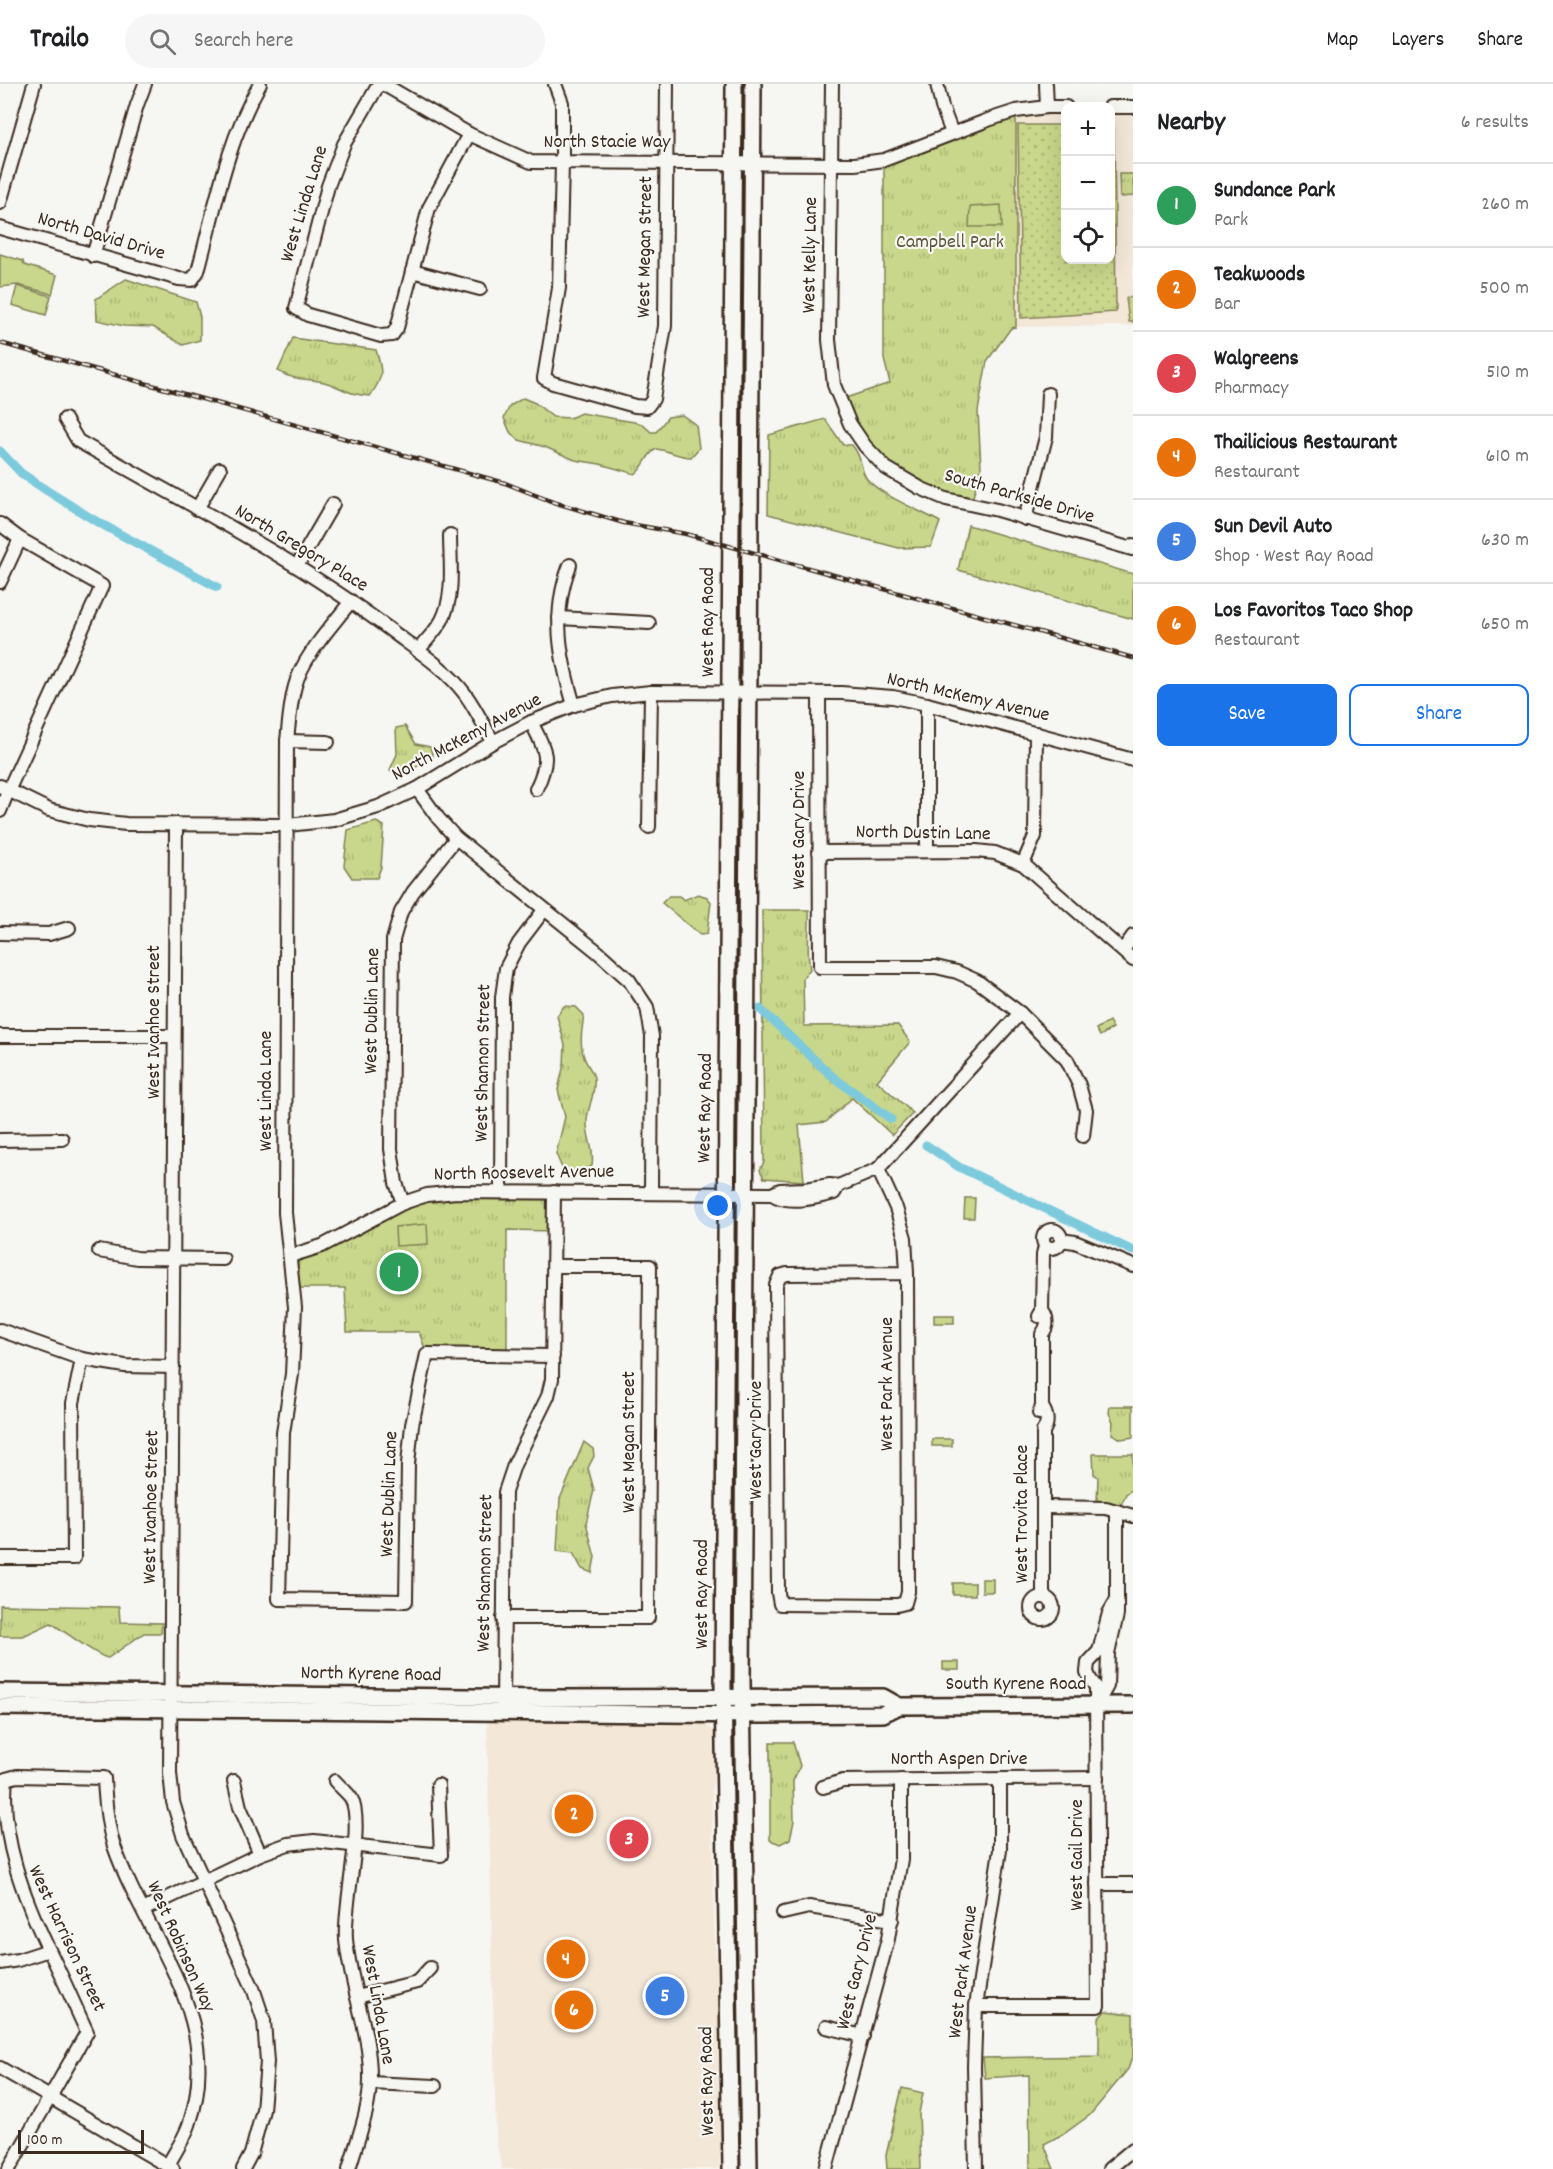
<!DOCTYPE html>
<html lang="en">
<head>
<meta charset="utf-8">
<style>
  :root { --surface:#fff; --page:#f6f6f6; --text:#202124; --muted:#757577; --line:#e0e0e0; --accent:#1a73e8 }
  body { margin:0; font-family:Dekko,sans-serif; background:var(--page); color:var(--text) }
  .controls { position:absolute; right:18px; top:18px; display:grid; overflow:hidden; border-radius:12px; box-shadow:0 6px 24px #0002 }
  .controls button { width:54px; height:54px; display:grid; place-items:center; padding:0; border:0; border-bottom:2px solid var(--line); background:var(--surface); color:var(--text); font:30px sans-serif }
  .scale { position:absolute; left:18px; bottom:15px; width:126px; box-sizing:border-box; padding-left:6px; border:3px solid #3b2a1e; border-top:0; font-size:16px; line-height:21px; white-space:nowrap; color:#3b2a1e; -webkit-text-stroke:4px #f6f6f2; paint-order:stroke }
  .you { position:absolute; left:718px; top:1122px; width:21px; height:21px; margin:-15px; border:4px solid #fff; border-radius:50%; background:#1a73e8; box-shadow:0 0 0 9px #1a73e833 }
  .badge { display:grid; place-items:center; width:39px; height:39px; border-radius:50%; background:var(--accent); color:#fff; font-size:20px; font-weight:700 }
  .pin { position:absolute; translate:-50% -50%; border:3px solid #fff; box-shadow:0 2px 6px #0006 }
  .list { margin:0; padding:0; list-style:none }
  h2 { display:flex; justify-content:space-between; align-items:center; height:78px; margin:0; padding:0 24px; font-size:26px }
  h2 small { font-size:20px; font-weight:400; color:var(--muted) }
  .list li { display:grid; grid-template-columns:39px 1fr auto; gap:18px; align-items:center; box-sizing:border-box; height:84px; padding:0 24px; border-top:2px solid var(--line) }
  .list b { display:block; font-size:22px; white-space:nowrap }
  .list p { margin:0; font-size:20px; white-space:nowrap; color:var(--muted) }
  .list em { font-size:20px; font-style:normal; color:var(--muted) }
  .actions { display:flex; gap:12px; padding:18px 24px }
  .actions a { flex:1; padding:14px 0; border:2px solid var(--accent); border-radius:12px; text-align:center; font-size:21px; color:var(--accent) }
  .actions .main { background:var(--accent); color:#fff }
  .icon { flex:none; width:33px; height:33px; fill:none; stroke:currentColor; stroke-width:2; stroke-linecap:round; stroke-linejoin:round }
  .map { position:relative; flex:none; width:1133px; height:2085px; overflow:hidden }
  header { display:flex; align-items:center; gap:36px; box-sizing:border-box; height:84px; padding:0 30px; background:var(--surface); border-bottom:2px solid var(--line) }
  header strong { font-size:28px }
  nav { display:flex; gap:33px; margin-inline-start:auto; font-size:21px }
  .search { width:420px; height:54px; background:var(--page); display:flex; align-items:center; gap:15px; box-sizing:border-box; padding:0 21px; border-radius:33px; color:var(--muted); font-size:22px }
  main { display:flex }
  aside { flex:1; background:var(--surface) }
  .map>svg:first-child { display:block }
  .built { fill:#f3e8d8 }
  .grass { fill:url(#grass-dots); stroke:#828054; stroke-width:1.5 }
  .park { fill:url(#park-tufts); stroke:#828054; stroke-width:1.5 }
  .pitch { fill:#c8d78b; stroke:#828054; stroke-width:1.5 }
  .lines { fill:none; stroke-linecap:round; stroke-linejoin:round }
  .canal { stroke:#7ecadd; stroke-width:9 }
  .minor-casing { stroke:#3b2a1e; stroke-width:16 }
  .major-casing { stroke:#3b2a1e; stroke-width:20 }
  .minor { stroke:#f6f6f2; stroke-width:12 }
  .major { stroke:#f6f6f2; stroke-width:15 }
  .rail-casing { stroke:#3b2a1e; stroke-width:4.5 }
  .rail { stroke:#f6f6f2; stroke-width:2; stroke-dasharray:7; stroke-linecap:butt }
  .labels { text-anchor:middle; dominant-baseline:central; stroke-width:4.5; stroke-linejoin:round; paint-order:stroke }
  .street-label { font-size:20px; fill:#3b2a1e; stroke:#f6f6f2 }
  .park-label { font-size:20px; fill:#5e5539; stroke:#f6f6f2 }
</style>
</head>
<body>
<header>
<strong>Trailo</strong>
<div class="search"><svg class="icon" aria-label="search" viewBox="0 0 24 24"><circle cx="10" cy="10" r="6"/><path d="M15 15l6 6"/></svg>Search here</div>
<nav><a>Map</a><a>Layers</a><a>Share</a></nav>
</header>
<main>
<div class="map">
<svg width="1133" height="2085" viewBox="0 0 1133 2085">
  <defs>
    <pattern id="grass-dots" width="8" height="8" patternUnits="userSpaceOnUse" patternTransform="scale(1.5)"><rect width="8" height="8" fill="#c8d78b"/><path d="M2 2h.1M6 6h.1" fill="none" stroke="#adb978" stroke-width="1.8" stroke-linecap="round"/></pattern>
    <pattern id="park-tufts" width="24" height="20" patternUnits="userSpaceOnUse" patternTransform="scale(1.5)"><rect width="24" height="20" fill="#c8d78b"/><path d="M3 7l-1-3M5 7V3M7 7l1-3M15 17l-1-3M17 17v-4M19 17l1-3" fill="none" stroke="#adb978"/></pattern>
  </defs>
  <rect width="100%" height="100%" fill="#f6f6f2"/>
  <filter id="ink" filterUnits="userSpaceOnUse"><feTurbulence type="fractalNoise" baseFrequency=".0167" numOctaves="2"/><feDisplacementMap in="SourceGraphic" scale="12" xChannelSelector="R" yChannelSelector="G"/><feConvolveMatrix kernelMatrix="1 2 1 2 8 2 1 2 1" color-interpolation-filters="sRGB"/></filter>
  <g filter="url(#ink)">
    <g class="built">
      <polygon points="1065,23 1066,176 1110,176 1111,23 1133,23 1133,242 1016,243 1016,27"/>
      <polygon points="506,1634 573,1639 596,1638 619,1635 667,1640 704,1640 713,1646 715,1656 712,1712 715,1867 720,1890 718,2006 722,2026 719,2085 502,2085 496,2057 487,1638"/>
    </g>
    <polygon class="grass" points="1018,41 1065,41 1066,176 1110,176 1110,43 1114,44 1116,228 1021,234"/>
    <g class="park">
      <polygon points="1016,27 1016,243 1011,244 987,277 978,327 981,384 971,420 886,384 840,316 890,299 884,275 884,76"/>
      <polygon points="1119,90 1133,90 1133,112 1120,113"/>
      <polygon points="126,195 196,218 200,233 200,256 183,261 153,243 124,242 97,236 96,215"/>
      <polygon points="1133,213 1133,238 1129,238 1126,214"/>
      <path d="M 293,254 L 376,266 C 383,289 384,292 370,312 C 348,311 342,303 324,298 C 306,294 294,297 278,287 Z"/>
      <path d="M 523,314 L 535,319 L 553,333 L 570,334 L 581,329 L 634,338 L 642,340 L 651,348 L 656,348 L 668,333 L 682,331 L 696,341 L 699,364 L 691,373 C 679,373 668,366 656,365 C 645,372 645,383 635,390 L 600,380 L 575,376 L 545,363 L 519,356 L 510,348 L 504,334 L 510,322 Z"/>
      <path d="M 825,335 L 843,361 L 852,361 C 864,375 859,385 867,395 C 880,411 921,427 940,438 L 931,463 L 899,464 L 768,430 L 769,351 Z"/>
      <polygon points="968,441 1133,490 1133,535 958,486"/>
      <polygon points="405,642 416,660 430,663 433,672 401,693 390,686 397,670 396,644"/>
      <polygon points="376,738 384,742 381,783 377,794 352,794 344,782 348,746"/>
      <polygon points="698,810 707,813 711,818 707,850 700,851 662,819 669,812 679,812 684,816"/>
      <path d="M 762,826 L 809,826 C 810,846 806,866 810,885 L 803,894 L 804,942 L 898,941 L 910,958 L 877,997 L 913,1029 L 892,1051 L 852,1014 L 826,1038 L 799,1041 L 804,1097 L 764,1094 L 760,1086 L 764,1078 Z"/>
      <path d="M 564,922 L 576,923 L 584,931 C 582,944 579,960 584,973 C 586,980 593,987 594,994 C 596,1009 588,1022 587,1036 C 586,1055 595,1063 592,1082 L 579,1089 L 562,1084 L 556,1070 L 565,1033 L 558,1006 L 564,980 L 565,961 L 557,932 Z"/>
      <polygon points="554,1108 554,1147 507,1146 507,1271 427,1270 419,1248 347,1248 345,1204 293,1204 290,1172 427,1111"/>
      <polygon points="1110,1322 1133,1322 1133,1353 1121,1355 1112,1350 1113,1338 1109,1329"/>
      <polygon points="584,1358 593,1365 594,1372 588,1384 594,1406 586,1439 595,1473 592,1489 582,1485 573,1469 557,1467 560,1415"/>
      <polygon points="1093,1370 1133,1370 1133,1405 1126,1410 1121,1421 1097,1418 1098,1393 1094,1390"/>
      <path d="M 0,1521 L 119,1523 L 120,1538 L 162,1539 L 161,1549 L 144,1549 L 108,1574 C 99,1574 63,1546 51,1539 L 23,1552 L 0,1552 Z"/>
      <polygon points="770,1658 793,1658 800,1682 793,1697 794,1737 790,1755 780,1760 770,1756"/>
      <polygon points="1105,1927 1133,1930 1133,1971 1128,1985 1090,2031 1065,2049 1044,2060 1054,2085 1030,2085 1029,1991 985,1994 983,1974 1099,1972 1099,1934"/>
      <polygon points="902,2004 923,2009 919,2029 921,2085 887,2085 886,2071"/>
    </g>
    <g class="pitch">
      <polygon points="1001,121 1002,143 969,143 970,123"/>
      <polygon points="0,170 23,177 24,181 57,191 52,210 18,201 0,203"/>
      <polygon points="17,202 51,212 46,231 12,221"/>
      <polygon points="1109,937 1113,944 1100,952 1096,945"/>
      <polygon points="965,1114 975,1114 974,1134 964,1134"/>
      <polygon points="427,1140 428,1160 396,1162 395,1143"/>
      <rect x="934" y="1231" width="20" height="8"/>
      <rect x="932" y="1355" width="20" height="7"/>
      <rect x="982" y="1495" width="11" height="13"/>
      <rect x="953" y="1499" width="22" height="12"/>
      <rect x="943" y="1578" width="16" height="8"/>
    </g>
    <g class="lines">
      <g class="canal">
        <polyline points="0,367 21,389 46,406 94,436 217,503"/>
        <polyline points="760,925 833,993 891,1035"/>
        <polyline points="926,1061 959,1083 1133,1167"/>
      </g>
      <defs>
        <g id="minor">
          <polyline points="379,0 344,60 328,102 296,224 308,231 381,252 392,251 397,244 429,124 469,50"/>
          <polyline points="383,0 469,50 531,78 855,80 884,76 988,36 1016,27 1047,23 1066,23"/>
          <polyline points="555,0 562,19 562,79 559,204 544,294 553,299 635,322 647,323 653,315 665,242 667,0"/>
          <polyline points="832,0 829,256 834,301 850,340 865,362 886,384 920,404 946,415 997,426 1132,465 1133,461"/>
          <polyline points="937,0 942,23 952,49"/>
          <polyline points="1046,0 1047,23"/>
          <polyline points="1110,23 1133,23"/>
          <polyline points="0,119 34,0"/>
          <path d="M 0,144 L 179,195 L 192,196 L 198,187 C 215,124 227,57 260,0"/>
          <polyline points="93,172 137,21 145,0"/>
          <polyline points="412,187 480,205"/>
          <path d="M 65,335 L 78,357 C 183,417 292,473 389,545 C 415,565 446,584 465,610 C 476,625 484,642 493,658"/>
          <polyline points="197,425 220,385"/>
          <polyline points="1025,435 1046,353 1048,310"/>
          <polyline points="0,440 20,455 102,502 8,707 0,727"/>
          <path d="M 570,481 C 551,529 560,574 574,621"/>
          <polyline points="297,482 333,420"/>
          <polyline points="0,498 20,455"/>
          <path d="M 351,517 C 333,541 303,572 295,602 C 290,620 289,639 287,657 L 285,1129 L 295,1223 L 292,1290 L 283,1349 L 279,1515 L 406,1517 L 408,1380 L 412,1341 L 427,1270 L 553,1272"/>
          <polyline points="559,534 649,539"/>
          <path d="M 418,567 C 425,557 436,547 442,536 C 455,511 450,478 450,451"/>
          <polyline points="819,609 820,883 936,883 957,888 977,897 1020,929 1067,976 1079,1001 1086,1026 1083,1052"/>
          <polyline points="927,620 927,767"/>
          <path d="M 531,638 C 546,667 551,674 536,705"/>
          <polyline points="287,657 328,658"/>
          <polyline points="0,702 49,726 89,736 126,740 288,741 334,736 378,723 417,705 493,658 531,638 574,621 612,612 651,608 841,609 893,613 927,620 1133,676"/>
          <polyline points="417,705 438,734 456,754 598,868 629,896 647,923 652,952 651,1108"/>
          <polyline points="176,740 170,1689 173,1718 183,1751 253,1904 264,1937 267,1978 263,2026 251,2070 243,2085"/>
          <polyline points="649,743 651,608"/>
          <polyline points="819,768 976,767 995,769 1023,780 1133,876"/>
          <polyline points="1023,780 1035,752 1036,649"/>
          <polyline points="0,849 49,850 69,844"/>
          <polyline points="1123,866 1133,852"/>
          <polyline points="0,952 174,952"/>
          <polyline points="0,1056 62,1055"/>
          <polyline points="878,1085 896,1124 905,1154 907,1189 908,1508 905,1519 897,1521 780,1520 778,1509 776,1201 780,1192 787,1190 907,1189"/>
          <polyline points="501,1108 502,913 506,884 519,859 544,826"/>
          <path d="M 772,1110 C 788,1121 816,1114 834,1109 L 838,1102"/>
          <polyline points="403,1119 396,1099 391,1065 393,856 401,828 413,808 456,754"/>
          <circle cx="1052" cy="1155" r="9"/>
          <polyline points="1061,1156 1075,1158 1133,1182"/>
          <polyline points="99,1167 137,1174 223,1175"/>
          <polyline points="290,1172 322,1162 403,1119 427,1111 456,1108 772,1110 780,1106 805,1105 830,1101 838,1102 878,1085 1020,929"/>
          <polyline points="1039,1232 1042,1227 1043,1171 1045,1162"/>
          <polyline points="0,1246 82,1275 125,1282 173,1283"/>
          <path d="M 1042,1323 C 1047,1330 1049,1340 1043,1347 L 1043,1512"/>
          <path d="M 1039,1329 L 1042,1323 L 1042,1250 C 1048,1243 1048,1234 1042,1227"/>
          <polyline points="1044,1423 1106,1424 1133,1432"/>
          <polyline points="0,1474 74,1474 73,1319 82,1275"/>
          <circle cx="1042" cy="1524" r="11"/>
          <polyline points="503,1534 648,1534 650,1182 554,1182"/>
          <polyline points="1097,1620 1107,1602 1108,1569 1117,1531 1117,1427"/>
          <polyline points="503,1621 505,1408 514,1381 548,1312 552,1295 554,1108"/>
          <polyline points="234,1697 240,1723 260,1770"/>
          <path d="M 335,1697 C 340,1703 347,1708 351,1714 C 365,1739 343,1821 346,1855 C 350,1903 371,1948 370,1996 C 370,2026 357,2056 349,2085"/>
          <polyline points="823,1703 843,1697 1097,1694"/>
          <polyline points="1097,1800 1133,1800"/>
          <polyline points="143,1826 260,1770 288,1760 314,1757 441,1771 438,1701"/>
          <polyline points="783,1829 809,1823 892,1836"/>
          <polyline points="0,1879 18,1876 49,1866"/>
          <polyline points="357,1913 417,1898 430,1884"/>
          <polyline points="976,1922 1098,1922 1096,1603 1090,1595 1087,1588 1088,1579 1099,1567 1109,1529 1116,1517"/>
          <polyline points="826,1943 863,1952"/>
          <polyline points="0,1984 173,2085"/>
          <polyline points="370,1999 435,2002"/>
          <path d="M 9,2085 L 87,1948 C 74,1920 62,1892 48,1864 C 24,1814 0,1753 6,1695 L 17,1692 L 104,1694 C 105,1717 107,1740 114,1762 C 147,1857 226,1934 189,2041 C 184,2055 175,2068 168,2081"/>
          <polyline points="826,2085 888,1855 901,1775 901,1696"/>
          <polyline points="976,2085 974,1982 976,1922 1000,1766 1000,1696"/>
          <polyline points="1109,2085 1133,2065"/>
        </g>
        <g id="major">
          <polyline points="0,1608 556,1614 883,1613 899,1622"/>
          <polyline points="0,1623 758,1631 883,1630 899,1622 1133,1621"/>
          <polyline points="731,2085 723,1600 734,0"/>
          <polyline points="749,2085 742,1597 753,0"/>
        </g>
      </defs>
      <use href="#minor" class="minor-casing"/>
      <use href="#major" class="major-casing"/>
      <use href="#minor" class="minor"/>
      <use href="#major" class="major"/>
      <defs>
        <polyline id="rail" points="0,259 505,399 553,418 624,439 686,450 1133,574"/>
      </defs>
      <use href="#rail" class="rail-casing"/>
      <use href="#rail" class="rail"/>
    </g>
  </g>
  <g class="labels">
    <g class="street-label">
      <text x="607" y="59">North Stacie Way</text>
      <text transform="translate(305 120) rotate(-73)">West Linda Lane</text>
      <text transform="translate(101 153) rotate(16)">North David Drive</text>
      <text transform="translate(646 163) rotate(-89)">West Megan Street</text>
      <text transform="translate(811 171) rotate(-89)">West Kelly Lane</text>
      <text transform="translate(1019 413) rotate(16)">South Parkside Drive</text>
      <text transform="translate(301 465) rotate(31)">North Gregory Place</text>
      <text transform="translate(709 538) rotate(-90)">West Ray Road</text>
      <text transform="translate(968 614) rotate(13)">North McKemy Avenue</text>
      <text transform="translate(467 654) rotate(-28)">North McKemy Avenue</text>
      <text transform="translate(800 746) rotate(-90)">West Gary Drive</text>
      <text transform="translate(923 750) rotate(1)">North Dustin Lane</text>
      <text transform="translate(373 927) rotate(-89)">West Dublin Lane</text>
      <text transform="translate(155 938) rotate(-90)">West Ivanhoe Street</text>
      <text transform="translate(484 979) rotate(-89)">West Shannon Street</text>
      <text transform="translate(267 1007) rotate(-90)">West Linda Lane</text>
      <text transform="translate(706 1024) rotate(-89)">West Ray Road</text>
      <text transform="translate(524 1090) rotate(-1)">North Roosevelt Avenue</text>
      <text transform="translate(888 1300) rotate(-90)">West Park Avenue</text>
      <text transform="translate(757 1356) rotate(-90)">West Gary Drive</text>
      <text transform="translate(630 1358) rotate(-90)">West Megan Street</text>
      <text transform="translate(390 1410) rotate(-88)">West Dublin Lane</text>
      <text transform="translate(152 1423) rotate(-89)">West Ivanhoe Street</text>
      <text transform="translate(1023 1430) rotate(-90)">West Trovita Place</text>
      <text transform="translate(486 1489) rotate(-89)">West Shannon Street</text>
      <text transform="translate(703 1510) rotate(-90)">West Ray Road</text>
      <text transform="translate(371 1591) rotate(1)">North Kyrene Road</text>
      <text x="1016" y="1601">South Kyrene Road</text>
      <text x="959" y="1676">North Aspen Drive</text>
      <text transform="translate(1078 1771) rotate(-90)">West Gail Drive</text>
      <text transform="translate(66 1855) rotate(65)">West Harrison Street</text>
      <text transform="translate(180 1863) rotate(66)">West Robinson Way</text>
      <text transform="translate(858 1888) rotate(-76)">West Gary Drive</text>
      <text transform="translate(964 1888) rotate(-83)">West Park Avenue</text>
      <text transform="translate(377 1921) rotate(80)">West Linda Lane</text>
      <text transform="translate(708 1997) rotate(-91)">West Ray Road</text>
    </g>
    <g class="park-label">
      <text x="950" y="159">Campbell Park</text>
    </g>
  </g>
</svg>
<div class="controls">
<button>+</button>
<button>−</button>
<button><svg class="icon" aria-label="locate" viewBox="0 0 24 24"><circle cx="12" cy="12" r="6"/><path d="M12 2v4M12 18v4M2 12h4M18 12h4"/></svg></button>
</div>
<div class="scale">100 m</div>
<div class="you"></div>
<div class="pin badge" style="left:399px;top:1188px;background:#2e9e5b">1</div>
<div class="pin badge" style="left:574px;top:1730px;background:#e8710a">2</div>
<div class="pin badge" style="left:629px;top:1755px;background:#e0444e">3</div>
<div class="pin badge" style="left:566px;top:1875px;background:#e8710a">4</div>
<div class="pin badge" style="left:665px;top:1912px;background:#3f7fe0">5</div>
<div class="pin badge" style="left:574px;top:1926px;background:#e8710a">6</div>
</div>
<aside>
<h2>Nearby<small>6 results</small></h2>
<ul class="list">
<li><span class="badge" style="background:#2e9e5b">1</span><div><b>Sundance Park</b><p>Park</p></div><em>260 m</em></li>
<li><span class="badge" style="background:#e8710a">2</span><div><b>Teakwoods</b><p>Bar</p></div><em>500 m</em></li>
<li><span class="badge" style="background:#e0444e">3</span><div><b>Walgreens</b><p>Pharmacy</p></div><em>510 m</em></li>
<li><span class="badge" style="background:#e8710a">4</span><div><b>Thailicious Restaurant</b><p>Restaurant</p></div><em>610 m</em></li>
<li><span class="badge" style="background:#3f7fe0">5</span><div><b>Sun Devil Auto</b><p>Shop · West Ray Road</p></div><em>630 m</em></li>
<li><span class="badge" style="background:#e8710a">6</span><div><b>Los Favoritos Taco Shop</b><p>Restaurant</p></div><em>650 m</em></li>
</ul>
<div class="actions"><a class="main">Save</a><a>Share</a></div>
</aside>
</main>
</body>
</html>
